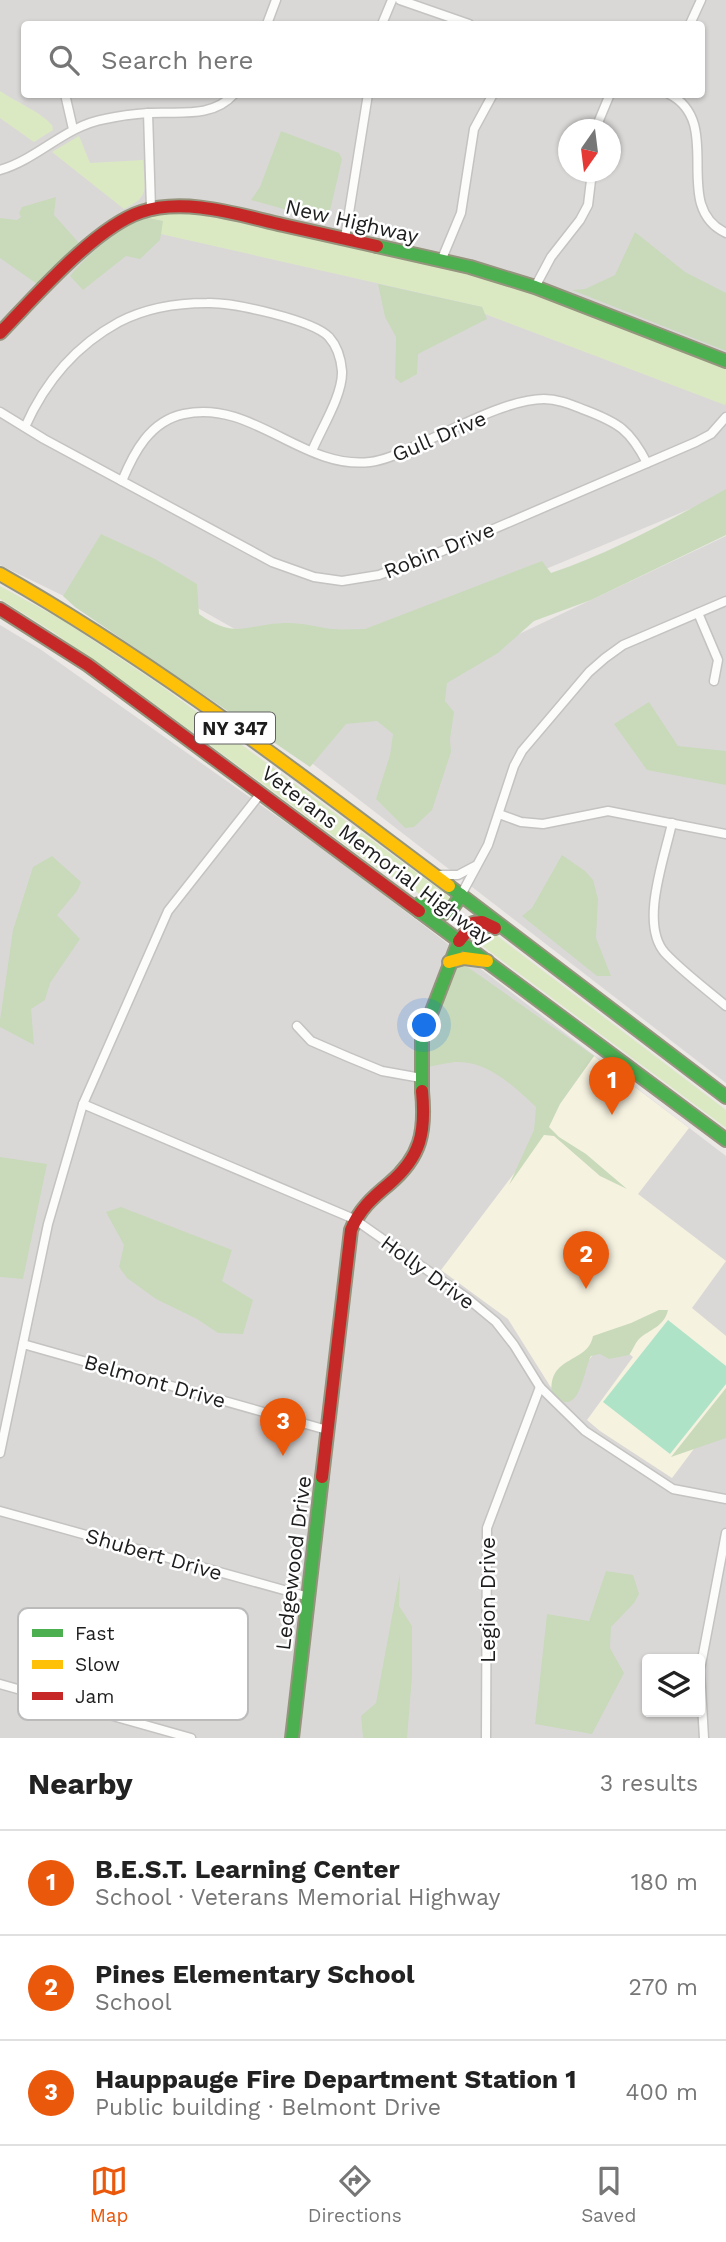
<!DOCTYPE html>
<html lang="en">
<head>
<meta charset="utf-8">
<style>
  :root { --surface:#fff; --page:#f2f2f2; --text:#222; --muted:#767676; --line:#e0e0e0; --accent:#ea580c }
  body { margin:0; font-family:"Work Sans",sans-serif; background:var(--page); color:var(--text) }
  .controls { position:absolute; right:21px; bottom:21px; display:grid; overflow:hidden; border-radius:7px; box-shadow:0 2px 5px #0004 }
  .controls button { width:63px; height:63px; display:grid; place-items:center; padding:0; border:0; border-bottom:2px solid var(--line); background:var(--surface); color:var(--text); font:35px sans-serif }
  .compass { position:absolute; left:558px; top:119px; width:63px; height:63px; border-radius:50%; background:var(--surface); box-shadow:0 2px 5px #0004; rotate:194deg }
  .you { position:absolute; left:425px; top:1026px; width:24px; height:24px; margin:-18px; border:5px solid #fff; border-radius:50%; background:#1a73e8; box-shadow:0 0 0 10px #1a73e833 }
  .badge { display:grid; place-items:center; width:46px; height:46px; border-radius:50%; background:var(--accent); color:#fff; font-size:23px; font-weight:700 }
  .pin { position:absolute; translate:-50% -58px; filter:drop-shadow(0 2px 4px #0008) }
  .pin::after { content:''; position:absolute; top:37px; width:24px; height:21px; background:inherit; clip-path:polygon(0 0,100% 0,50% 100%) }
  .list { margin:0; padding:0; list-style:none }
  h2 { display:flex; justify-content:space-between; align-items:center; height:91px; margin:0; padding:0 28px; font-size:30px }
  h2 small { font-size:23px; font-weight:400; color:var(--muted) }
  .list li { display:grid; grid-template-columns:46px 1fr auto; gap:21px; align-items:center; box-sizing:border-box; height:105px; padding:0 28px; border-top:2px solid var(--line) }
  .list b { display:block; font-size:26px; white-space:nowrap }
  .list p { margin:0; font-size:23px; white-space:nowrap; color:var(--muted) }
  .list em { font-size:23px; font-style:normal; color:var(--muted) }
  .icon { flex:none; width:38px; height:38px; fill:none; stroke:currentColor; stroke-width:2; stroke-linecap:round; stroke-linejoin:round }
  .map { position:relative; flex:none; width:726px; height:1738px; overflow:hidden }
  .search { position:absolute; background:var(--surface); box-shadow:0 2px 5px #0004; left:21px; right:21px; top:21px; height:77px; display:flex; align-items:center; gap:18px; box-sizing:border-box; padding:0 24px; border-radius:7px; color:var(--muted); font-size:26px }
  .sheet { height:406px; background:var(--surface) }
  nav { display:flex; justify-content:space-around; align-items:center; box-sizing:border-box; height:98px; border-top:2px solid var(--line); background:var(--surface); font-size:19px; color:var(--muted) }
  nav a { display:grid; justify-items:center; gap:4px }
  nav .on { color:var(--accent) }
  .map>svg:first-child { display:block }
  .residential { fill:#dad8d7; fill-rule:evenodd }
  .education { fill:#f6f2e0 }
  .grass { fill:#dbe9c3 }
  .forest { fill:#c8daba }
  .pitch { fill:#afe3c8 }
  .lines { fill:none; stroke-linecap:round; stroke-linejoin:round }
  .street-casing { stroke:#c4c3c1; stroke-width:11 }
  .fast-casing { stroke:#95947d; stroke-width:16 }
  .slow-casing { stroke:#95947d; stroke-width:16 }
  .jam-casing { stroke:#95947d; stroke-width:16 }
  .street { stroke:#fcfcfb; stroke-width:8 }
  .fast { stroke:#4caf50; stroke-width:12 }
  .slow { stroke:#ffc107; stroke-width:12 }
  .jam { stroke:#c62828; stroke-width:12 }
  .labels { text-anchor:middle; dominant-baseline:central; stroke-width:5; stroke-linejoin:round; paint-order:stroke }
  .shield { fill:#fff; stroke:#616161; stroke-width:2 }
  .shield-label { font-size:19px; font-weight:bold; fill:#1d1d1d }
  .street-label { font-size:21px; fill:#1d1d1d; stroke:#fff }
  .key { fill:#fff; stroke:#bbb; stroke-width:2 }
  .key-label { font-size:19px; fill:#1d1d1d }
</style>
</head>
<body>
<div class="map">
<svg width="726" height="1738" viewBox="0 0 726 1738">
  <rect width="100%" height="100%" fill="#ebe8e5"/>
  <g class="residential">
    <path d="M 0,0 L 726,0 L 726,494 L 332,658 L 249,637 L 102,554 L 74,601 L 0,565 ZM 24,24 L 702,24 L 702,94 L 24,94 ZM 568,130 L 610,130 L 610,172 L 568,172 Z"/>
    <polygon points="726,536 726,1083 287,744"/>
    <path d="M 0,625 L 40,649 L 330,854 L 726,1156 L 726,1738 L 0,1738 ZM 647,1659 L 700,1659 L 700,1712 L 647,1712 Z"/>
  </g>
  <polygon class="education" points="594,1056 689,1128 638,1194 726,1261 692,1308 726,1336 726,1406 672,1478 600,1431 587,1420 633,1357 607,1336 561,1397 550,1386 508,1319 441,1270 547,1130 543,1127"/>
  <g class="grass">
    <path d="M 0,91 C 17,103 38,110 52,125 L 53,130 L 34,142 L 0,118 Z"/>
    <path d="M 79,136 L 90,163 L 143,160 C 144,187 152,196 124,209 L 52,152 Z"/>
    <polygon points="178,211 222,219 392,256 510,285 726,367 726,402 725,405 485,314 482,307 161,234 162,221 143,217"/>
    <polygon points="0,586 64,621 160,685 447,895 452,902 450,908 433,905 413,889 377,868 127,684 53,632 0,599"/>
    <polygon points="483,925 726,1110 726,1128 473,939 470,935 470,929"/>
  </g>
  <g class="forest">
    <polygon points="281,131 339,153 342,159 329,215 319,219 251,200 260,187"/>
    <polygon points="56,197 54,215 79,243 40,286 0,258 0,218 17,220 21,217 19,213 22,207"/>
    <path d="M 143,217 L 163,221 L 160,240 L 140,259 L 126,256 L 83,290 L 70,276 C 90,252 116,231 143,217 Z"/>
    <polygon points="635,232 685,272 726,293 726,351 572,290 585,289 615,275"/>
    <polygon points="378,284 482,307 487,319 418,354 417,374 401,383 395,378 396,337 385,317"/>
    <path d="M 726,489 L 726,535 L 591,600 L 534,621 L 498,653 L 447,683 L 445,701 L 454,712 L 450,739 L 451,752 L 432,810 L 414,827 L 405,828 L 376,799 L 390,755 L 393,734 L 377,721 L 346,724 L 310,767 L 75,607 L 63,596 L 101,534 L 155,559 L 197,584 L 199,614 C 237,641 248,623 288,623 C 303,623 317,627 332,629 C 343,630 354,629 365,629 L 542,561 L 551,573 C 613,552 669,521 726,489 Z"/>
    <polygon points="649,702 678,746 726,751 726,785 647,770 614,724"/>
    <polygon points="562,855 585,871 593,880 598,899 596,938 611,976 597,976 522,916 532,908"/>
    <polygon points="52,856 81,882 77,891 57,915 80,939 50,983 45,1000 31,1009 34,1045 0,1027 0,1020 13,930 33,867"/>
    <path d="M 457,964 L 469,968 L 594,1056 L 560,1104 L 549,1127 L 559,1137 L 586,1154 L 627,1189 L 600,1176 L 554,1136 L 544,1135 L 509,1185 L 534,1130 L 536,1107 C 514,1087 488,1060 455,1062 C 446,1063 437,1065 428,1067 L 432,1021 Z"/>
    <polygon points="0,1157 47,1164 23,1279 0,1277"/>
    <polygon points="121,1207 232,1250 222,1281 253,1300 243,1334 218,1333 197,1319 156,1299 127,1278 119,1267 124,1245 106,1212"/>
    <path d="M 659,1310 L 668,1310 C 664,1327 650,1329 639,1339 C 635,1343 633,1350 629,1355 L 609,1359 L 600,1354 L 591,1356 C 583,1370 580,1422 552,1394 C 547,1355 588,1364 593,1336 L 631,1323 Z"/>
    <polygon points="726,1388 726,1438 671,1457"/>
    <polygon points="606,1571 633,1575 639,1594 634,1603 611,1627 610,1648 624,1673 592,1734 535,1724 547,1614 589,1621"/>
    <polygon points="400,1573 399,1606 412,1626 412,1676 407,1738 363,1738 361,1716 376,1703"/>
  </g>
  <polygon class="pitch" points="668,1320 726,1366 726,1384 670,1454 603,1402"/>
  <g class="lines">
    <defs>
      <g id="street">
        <polyline points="400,0 469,24"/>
        <polyline points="267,24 276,0"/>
        <polyline points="382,24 392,0"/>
        <polyline points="690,24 701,0"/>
        <polyline points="65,94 73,129"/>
        <path d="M 669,94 C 726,123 669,206 726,233"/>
        <polyline points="148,113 151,209"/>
        <polyline points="595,130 610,94"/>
        <path d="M 0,170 C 38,159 65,126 105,119 C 119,116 134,114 148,113 C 177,111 212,119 234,94"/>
        <polyline points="345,238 368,94"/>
        <polyline points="441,261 461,213 474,129 493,94"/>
        <polyline points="535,287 551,257 580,220 588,205 592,172"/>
        <polyline points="0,412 44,439 272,562 314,577 342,581 379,575 440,552 696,442 711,434 726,417"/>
        <path d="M 25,427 C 45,382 75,346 119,322 C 146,308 178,303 207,303 C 232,302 313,320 329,337 C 337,346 341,359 342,371 C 343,395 321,429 312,451"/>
        <path d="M 122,481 C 134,452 150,421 184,414 C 252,399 303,470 370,462 C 386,460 401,453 415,446 C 451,431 507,399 544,399 C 559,399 572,405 585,410 C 619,423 630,430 647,463"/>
        <polyline points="698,613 718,660 714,681"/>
        <polyline points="499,814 521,822 543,824 608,811 726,834"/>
        <path d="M 672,823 C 665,857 639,924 665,953 C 683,972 706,989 726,1006"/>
        <polyline points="438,875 458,875 475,866"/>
        <polyline points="461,895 488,845 514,766 522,751 589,672 605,658 623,645 726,601"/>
        <polyline points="297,1026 311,1041 348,1057 382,1071 421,1078"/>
        <polyline points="83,1104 354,1219 467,1298 496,1322 514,1345 540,1387 585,1431 673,1489 726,1499"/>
        <polyline points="23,1344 327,1430"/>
        <polyline points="0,1453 48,1224 83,1104 168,911 261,793"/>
        <polyline points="0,1511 309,1597"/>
        <polyline points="0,1684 191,1738"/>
        <polyline points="486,1738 487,1528 540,1387"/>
        <polyline points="704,1738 700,1670 726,1533"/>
      </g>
      <g id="fast">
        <polyline points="377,246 470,267 535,287 726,361"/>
        <polyline points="449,886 726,1097"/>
        <polyline points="419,904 444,913 452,909 461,895"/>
        <polyline points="419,911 726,1140"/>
        <polyline points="422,1091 422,1037 459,941"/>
        <polyline points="292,1738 322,1477"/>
      </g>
      <g id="slow">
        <path d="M 0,574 C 159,664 303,777 449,886"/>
        <polyline points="449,962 464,958 487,961"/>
      </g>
      <g id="jam">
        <path d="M 0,333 C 34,298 95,227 141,212 C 185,197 239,215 283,225 C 314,232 345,239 377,246"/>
        <polyline points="0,609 88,665 419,911"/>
        <polyline points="459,941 473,923 482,922 495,928"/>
        <path d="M 322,1477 L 351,1230 C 359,1210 372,1198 389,1184 C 421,1157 426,1132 422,1091"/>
      </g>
    </defs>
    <use href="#street" class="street-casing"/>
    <use href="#fast" class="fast-casing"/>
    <use href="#slow" class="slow-casing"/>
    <use href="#jam" class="jam-casing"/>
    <use href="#street" class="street"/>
    <use href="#fast" class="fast"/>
    <use href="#slow" class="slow"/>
    <use href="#jam" class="jam"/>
  </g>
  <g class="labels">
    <rect class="shield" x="195" y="712.5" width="80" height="31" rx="5"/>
    <g class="shield-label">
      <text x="235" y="728">NY 347</text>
    </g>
    <g class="street-label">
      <text transform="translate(352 221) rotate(13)">New Highway</text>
      <text transform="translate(439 436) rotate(-23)">Gull Drive</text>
      <text transform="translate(439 550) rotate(-22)">Robin Drive</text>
      <text transform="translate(377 855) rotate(37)">Veterans Memorial Highway</text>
      <text transform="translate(428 1272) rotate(36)">Holly Drive</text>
      <text transform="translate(155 1381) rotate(16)">Belmont Drive</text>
      <text transform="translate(154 1554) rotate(16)">Shubert Drive</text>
      <text transform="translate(293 1563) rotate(-83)">Ledgewood Drive</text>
      <text transform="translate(487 1600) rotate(-90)">Legion Drive</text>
    </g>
  </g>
  <rect x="18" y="1608" width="230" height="112" rx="10" class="key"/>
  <rect x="32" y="1629" width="31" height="8" fill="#4caf50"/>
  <rect x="32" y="1660" width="31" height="9" fill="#ffc107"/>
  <rect x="32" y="1692" width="31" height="8" fill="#c62828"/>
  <g class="key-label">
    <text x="75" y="1640">Fast</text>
    <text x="75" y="1671">Slow</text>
    <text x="75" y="1703">Jam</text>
  </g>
</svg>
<div class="controls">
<button><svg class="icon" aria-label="layers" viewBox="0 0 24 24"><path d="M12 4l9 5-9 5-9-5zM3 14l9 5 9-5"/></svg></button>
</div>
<svg class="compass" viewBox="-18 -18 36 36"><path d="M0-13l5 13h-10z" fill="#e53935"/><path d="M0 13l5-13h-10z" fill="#767676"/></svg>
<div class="you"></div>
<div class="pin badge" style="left:612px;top:1115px">1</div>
<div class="pin badge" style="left:586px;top:1289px">2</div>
<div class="pin badge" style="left:283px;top:1456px">3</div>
<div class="search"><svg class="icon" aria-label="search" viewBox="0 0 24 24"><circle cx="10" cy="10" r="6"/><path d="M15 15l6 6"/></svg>Search here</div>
</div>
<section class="sheet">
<h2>Nearby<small>3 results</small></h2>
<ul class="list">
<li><span class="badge">1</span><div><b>B.E.S.T. Learning Center</b><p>School · Veterans Memorial Highway</p></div><em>180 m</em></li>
<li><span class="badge">2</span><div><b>Pines Elementary School</b><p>School</p></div><em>270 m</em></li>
<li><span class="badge">3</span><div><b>Hauppauge Fire Department Station 1</b><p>Public building · Belmont Drive</p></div><em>400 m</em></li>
</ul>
</section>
<nav>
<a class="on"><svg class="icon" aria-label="map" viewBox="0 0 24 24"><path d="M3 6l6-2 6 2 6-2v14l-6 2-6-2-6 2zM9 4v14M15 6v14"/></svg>Map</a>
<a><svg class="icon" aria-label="directions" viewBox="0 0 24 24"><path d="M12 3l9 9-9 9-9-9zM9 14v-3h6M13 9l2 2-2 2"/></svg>Directions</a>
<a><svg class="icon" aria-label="saved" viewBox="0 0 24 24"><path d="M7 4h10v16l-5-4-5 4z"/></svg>Saved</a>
</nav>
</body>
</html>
